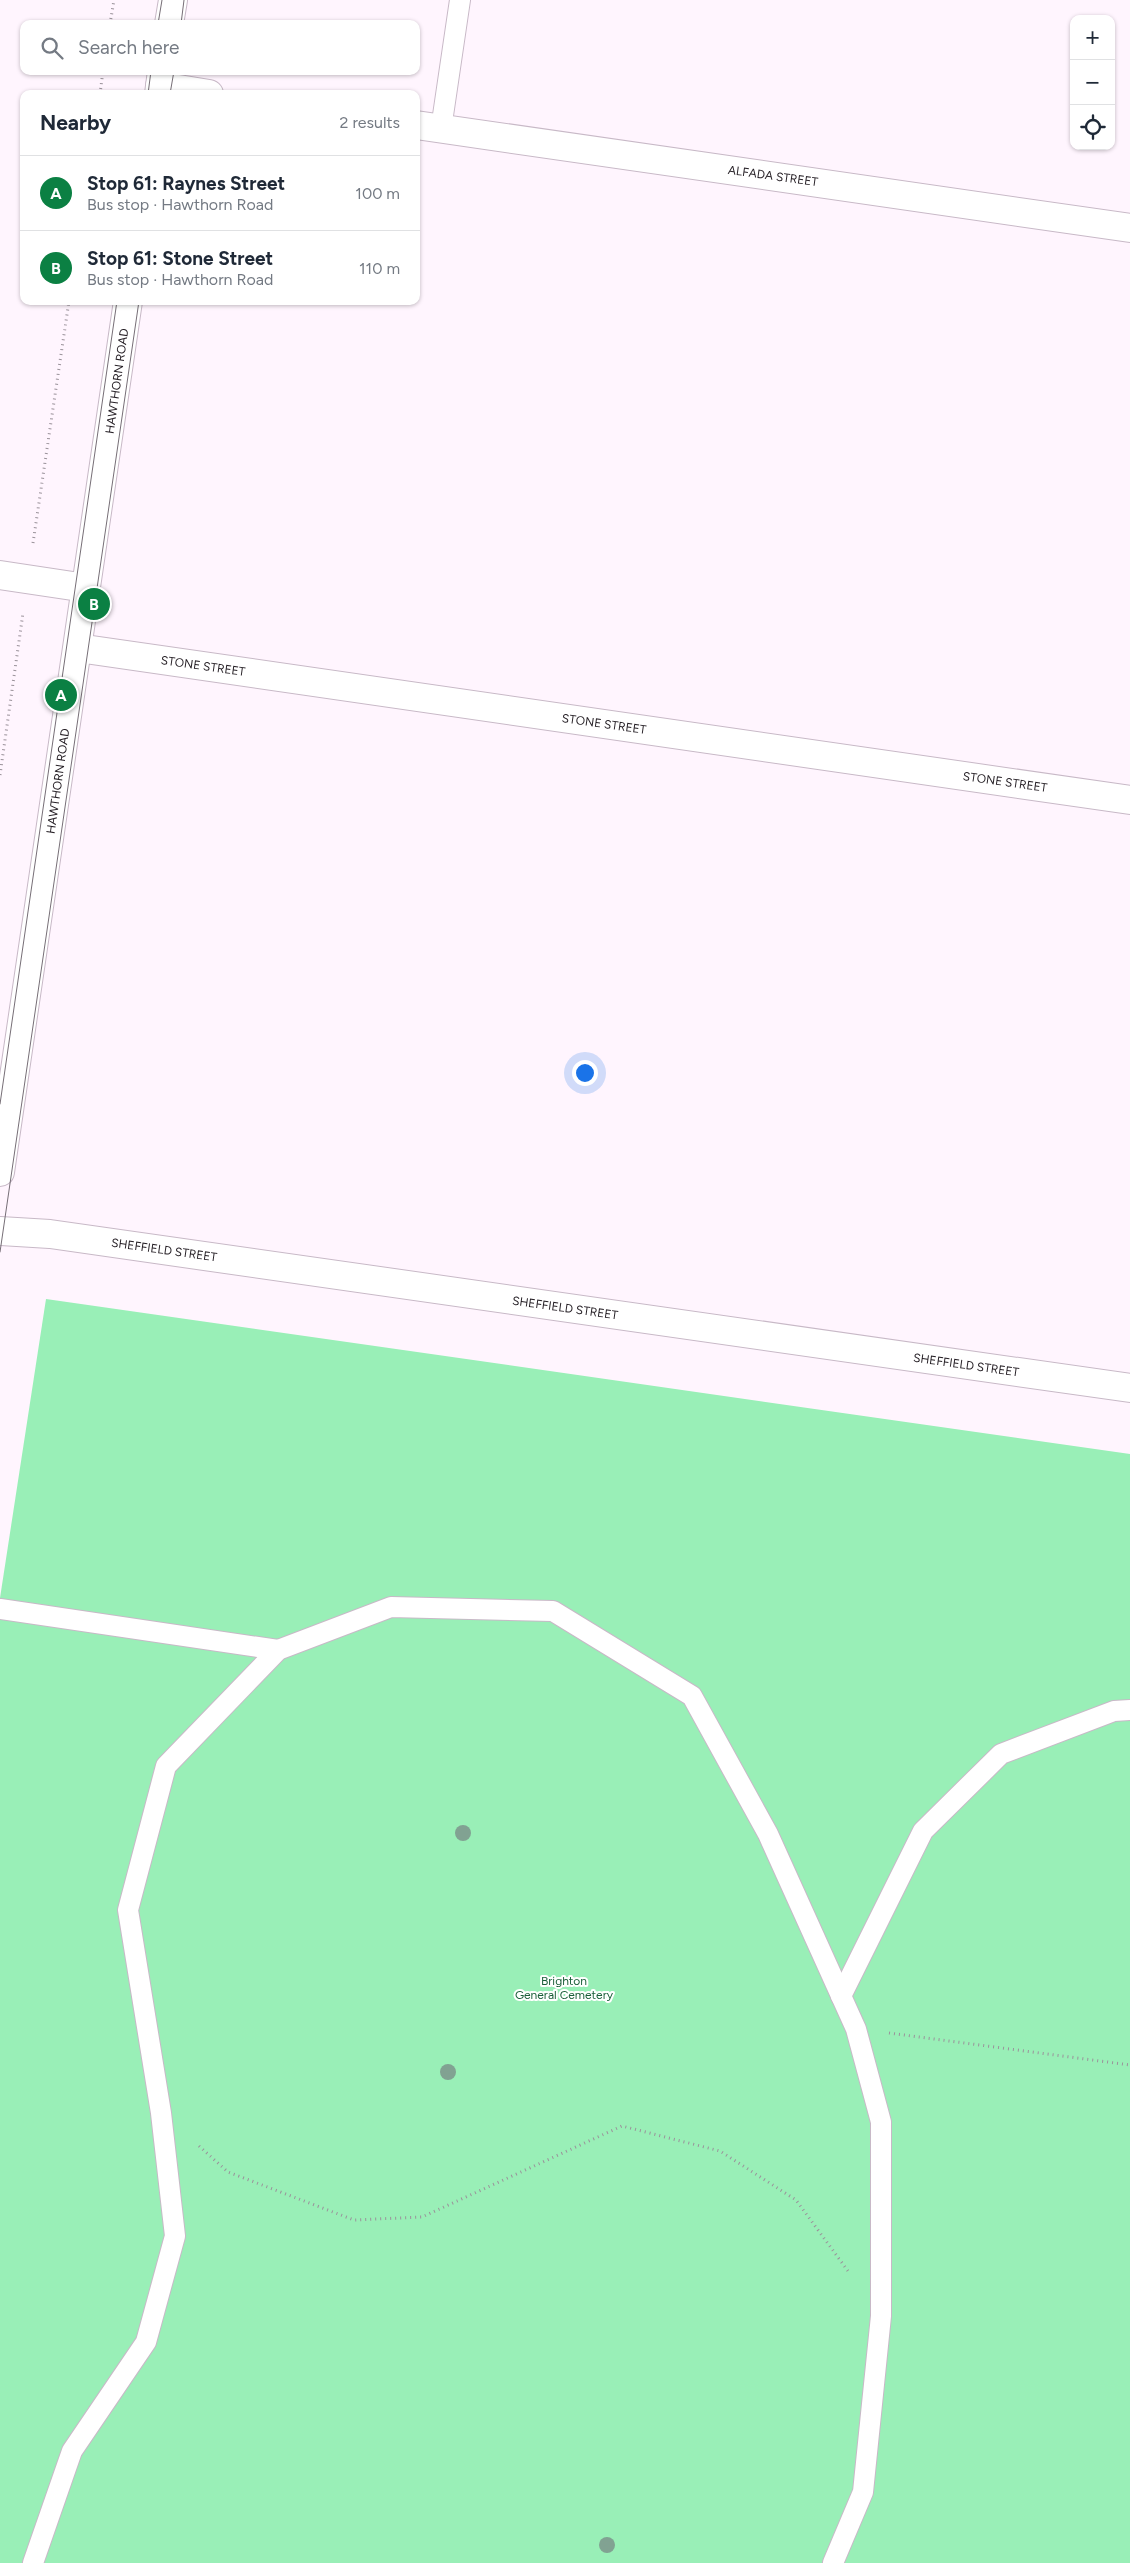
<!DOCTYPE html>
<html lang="en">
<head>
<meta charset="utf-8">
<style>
  :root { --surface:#fff; --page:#f6f6f7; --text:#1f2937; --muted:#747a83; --line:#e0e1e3; --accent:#0b8043 }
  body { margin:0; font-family:Figtree,sans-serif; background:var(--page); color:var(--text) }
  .controls { position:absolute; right:15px; top:15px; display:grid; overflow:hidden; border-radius:10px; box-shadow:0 1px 4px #0004 }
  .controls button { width:45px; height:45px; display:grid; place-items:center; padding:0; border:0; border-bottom:1px solid var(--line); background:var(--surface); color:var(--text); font:25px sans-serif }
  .you { position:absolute; left:584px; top:1072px; width:18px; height:18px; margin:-12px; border:4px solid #fff; border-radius:50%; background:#1a73e8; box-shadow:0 0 0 8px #1a73e833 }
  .badge { display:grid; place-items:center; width:32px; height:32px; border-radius:50%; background:var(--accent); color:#fff; font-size:16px; font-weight:700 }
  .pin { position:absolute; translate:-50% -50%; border:2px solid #fff; box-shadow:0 1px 5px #0006 }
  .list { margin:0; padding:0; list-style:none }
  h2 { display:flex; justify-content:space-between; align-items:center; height:65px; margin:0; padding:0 20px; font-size:21px }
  h2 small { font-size:16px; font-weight:400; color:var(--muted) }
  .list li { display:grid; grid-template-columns:32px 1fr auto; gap:15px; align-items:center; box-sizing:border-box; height:75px; padding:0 20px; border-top:1px solid var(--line) }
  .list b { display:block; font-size:19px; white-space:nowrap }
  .list p { margin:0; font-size:16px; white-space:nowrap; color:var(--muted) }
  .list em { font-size:16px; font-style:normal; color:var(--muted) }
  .icon { flex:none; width:28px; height:28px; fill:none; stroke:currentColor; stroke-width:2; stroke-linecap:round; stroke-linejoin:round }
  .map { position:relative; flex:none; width:1130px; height:2563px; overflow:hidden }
  .search { position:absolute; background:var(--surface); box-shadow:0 1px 4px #0004; left:20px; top:20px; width:400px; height:55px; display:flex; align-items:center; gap:12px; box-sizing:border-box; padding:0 18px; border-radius:10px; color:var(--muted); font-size:19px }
  .panel { position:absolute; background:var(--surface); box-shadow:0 1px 4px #0004; left:20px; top:90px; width:400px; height:215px; border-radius:10px }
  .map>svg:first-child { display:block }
  .green { fill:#99efb7 }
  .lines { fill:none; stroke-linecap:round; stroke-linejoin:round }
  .lane-casing { stroke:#c8b9c7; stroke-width:22 }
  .street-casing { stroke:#c8b9c7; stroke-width:30 }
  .secondary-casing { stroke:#c8b9c7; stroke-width:30 }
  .path { stroke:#9a929a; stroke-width:3; stroke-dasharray:1 4; stroke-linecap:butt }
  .lane { stroke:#fff; stroke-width:20 }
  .street { stroke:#fff; stroke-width:28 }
  .secondary { stroke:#fff; stroke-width:28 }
  .tram { stroke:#766e76; stroke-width:1 }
  .tree { fill:#81a292 }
  .labels { text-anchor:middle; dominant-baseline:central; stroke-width:4; stroke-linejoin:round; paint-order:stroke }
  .street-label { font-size:12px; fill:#241e24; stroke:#fff }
  .park-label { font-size:12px; fill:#1a5f39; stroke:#fff }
</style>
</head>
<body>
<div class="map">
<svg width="1130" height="2563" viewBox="0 0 1130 2563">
  <rect width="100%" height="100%" fill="#fff5fe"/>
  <polygon class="green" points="46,1299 1130,1454 1130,2563 0,2563 0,1598"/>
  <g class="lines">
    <defs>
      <g id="lane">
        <polyline points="441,129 460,0"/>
        <polyline points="0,1609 278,1650"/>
        <polyline points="841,1996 923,1831 1001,1754 1114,1711 1130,1710"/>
        <polyline points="33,2563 72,2451 146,2342 175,2236 161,2113 128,1910 166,1766 278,1650 391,1607 553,1611 692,1696 768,1834 856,2029 881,2122 881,2316 863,2492 833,2563"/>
      </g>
      <g id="street">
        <polyline points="160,86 209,94"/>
        <polyline points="416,125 1130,228"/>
        <polyline points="0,575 86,588"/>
        <polyline points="78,648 1130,800"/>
        <polyline points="0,1231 50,1234 1130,1388"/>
      </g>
      <g id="secondary">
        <polyline points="169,24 173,0"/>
        <polyline points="159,94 162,71"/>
        <polyline points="0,1172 128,301"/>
      </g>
    </defs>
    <use href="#lane" class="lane-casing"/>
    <use href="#street" class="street-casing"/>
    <use href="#secondary" class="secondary-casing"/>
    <g class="path">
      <polyline points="110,24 114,0"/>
      <polyline points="100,94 103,71"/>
      <polyline points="33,543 69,301"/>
      <polyline points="0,775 23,613"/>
      <polyline points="889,2033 1130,2065"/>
      <polyline points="199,2146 228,2172 354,2220 422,2217 622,2126 720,2151 796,2200 848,2271"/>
    </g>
    <use href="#lane" class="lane"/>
    <use href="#street" class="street"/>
    <use href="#secondary" class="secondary"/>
    <g class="tram">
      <polyline points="158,24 162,0"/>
      <polyline points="181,24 184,0"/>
      <polyline points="148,94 151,71"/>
      <polyline points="170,94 174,71"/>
      <polyline points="0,1104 117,301"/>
      <polyline points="0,1252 139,301"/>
    </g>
  </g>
  <g class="tree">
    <circle cx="463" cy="1833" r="8"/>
    <circle cx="448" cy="2072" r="8"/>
    <circle cx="607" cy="2545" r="8"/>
  </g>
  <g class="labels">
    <g class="street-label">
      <text transform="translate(773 176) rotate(8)">ALFADA STREET</text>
      <text transform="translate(117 381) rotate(-82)">HAWTHORN ROAD</text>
      <text transform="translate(203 666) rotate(8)">STONE STREET</text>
      <text transform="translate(604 724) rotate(8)">STONE STREET</text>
      <text transform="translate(58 781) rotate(-82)">HAWTHORN ROAD</text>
      <text transform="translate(1005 782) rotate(8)">STONE STREET</text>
      <text transform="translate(164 1250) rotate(8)">SHEFFIELD STREET</text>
      <text transform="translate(565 1308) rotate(8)">SHEFFIELD STREET</text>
      <text transform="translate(966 1365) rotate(8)">SHEFFIELD STREET</text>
    </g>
    <g class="park-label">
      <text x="564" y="1981">Brighton<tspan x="564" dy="14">General Cemetery</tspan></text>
    </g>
  </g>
</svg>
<div class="controls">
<button>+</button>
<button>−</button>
<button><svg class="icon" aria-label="locate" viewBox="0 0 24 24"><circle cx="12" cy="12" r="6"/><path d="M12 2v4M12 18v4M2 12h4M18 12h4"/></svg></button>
</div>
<div class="you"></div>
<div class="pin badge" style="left:61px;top:695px">A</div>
<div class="pin badge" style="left:94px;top:604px">B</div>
<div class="search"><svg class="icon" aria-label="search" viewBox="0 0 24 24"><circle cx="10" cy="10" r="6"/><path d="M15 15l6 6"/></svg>Search here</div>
<section class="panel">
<h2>Nearby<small>2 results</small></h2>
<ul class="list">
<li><span class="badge">A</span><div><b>Stop 61: Raynes Street</b><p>Bus stop · Hawthorn Road</p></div><em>100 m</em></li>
<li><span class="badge">B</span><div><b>Stop 61: Stone Street</b><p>Bus stop · Hawthorn Road</p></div><em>110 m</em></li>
</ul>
</section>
</div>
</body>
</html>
